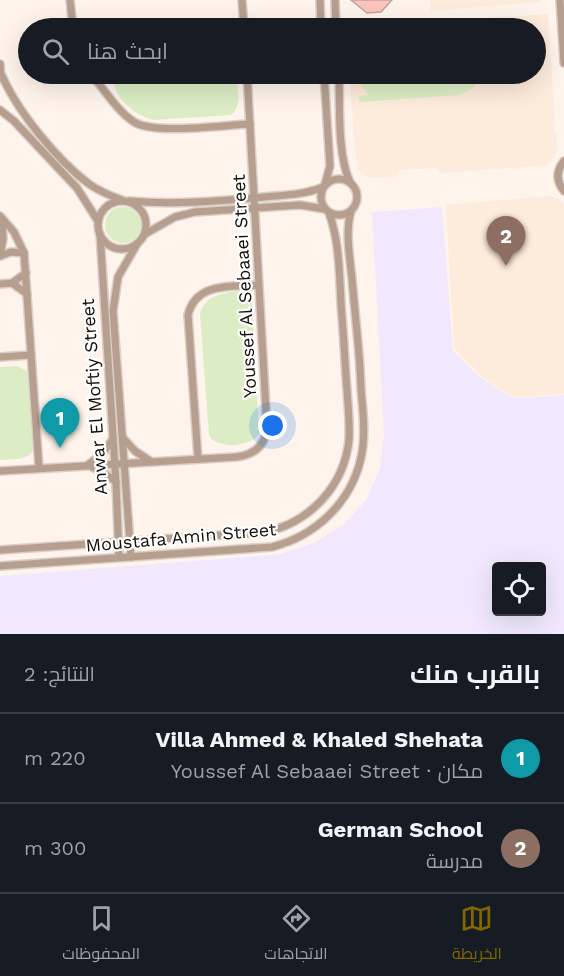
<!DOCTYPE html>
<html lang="ar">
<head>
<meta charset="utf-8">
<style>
  :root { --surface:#171b24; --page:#20242c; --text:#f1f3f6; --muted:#9ea1a6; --line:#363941; --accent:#816700 }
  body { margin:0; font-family:"Work Sans",Cairo,sans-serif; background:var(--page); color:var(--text); direction:rtl }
  .controls { position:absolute; right:18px; bottom:18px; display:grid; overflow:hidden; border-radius:6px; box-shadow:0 6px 24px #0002 }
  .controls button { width:54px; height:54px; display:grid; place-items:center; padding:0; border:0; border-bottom:2px solid var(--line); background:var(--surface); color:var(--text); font:30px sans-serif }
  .you { position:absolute; left:273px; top:426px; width:21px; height:21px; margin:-15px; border:4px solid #fff; border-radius:50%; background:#1a73e8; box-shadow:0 0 0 9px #1a73e833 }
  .badge { display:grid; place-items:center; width:39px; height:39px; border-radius:50%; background:var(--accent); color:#fff; font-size:20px; font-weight:700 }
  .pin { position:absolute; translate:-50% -50px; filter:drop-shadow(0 2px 3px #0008) }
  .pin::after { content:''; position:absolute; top:32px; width:21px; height:18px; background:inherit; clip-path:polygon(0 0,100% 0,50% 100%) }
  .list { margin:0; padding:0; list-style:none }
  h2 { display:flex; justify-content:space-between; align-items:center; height:78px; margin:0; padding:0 24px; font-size:26px }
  h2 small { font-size:20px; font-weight:400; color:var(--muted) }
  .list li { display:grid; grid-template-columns:39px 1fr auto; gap:18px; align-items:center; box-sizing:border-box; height:90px; padding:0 24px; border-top:2px solid var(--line) }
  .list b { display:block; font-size:22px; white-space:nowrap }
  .list p { margin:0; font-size:20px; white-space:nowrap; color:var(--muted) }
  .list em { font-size:20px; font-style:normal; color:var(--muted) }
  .icon { flex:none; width:33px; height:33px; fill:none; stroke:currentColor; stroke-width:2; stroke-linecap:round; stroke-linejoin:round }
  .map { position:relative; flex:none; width:564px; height:634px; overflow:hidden; direction:ltr }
  .search { position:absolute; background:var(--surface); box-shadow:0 6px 24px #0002; left:18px; right:18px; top:18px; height:66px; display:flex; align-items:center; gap:15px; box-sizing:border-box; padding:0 21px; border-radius:33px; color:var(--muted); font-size:22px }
  .sheet { height:258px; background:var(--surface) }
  nav { display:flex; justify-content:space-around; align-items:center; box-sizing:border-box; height:84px; border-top:2px solid var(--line); background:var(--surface); font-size:16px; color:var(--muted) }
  nav a { display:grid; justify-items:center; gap:3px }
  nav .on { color:var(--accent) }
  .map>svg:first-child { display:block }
  .commercial { fill:#f1e8fd; fill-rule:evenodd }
  .built { fill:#fdebdb }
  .green { fill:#dcedc5 }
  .building { fill:#fbc4bc; stroke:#c4a49f; stroke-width:1.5 }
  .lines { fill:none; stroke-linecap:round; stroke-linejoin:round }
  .minor-casing { stroke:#d9cfc7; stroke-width:10 }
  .minor { stroke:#b69f8e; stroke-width:7 }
  .labels { text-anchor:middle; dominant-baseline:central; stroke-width:4.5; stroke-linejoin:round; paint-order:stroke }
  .street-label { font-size:18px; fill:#160e07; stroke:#fff }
</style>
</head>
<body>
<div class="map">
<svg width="564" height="634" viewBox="0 0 564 634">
  <rect width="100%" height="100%" fill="#fef4ec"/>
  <path class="commercial" d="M 442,207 L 453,351 L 478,375 L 508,396 L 521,398 L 564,395 L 564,634 L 0,634 L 0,576 L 280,554 L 314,543 L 343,525 L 366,500 L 380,468 L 384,434 L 372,212 ZM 496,566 L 542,566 L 542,612 L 496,612 Z"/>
  <g class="built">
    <polygon points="430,0 540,0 540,2 431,11"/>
    <polygon points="548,14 555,122 554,130 556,133 557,152 551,162 545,165 520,167 518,169 509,168 442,173 436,168 401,170 395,177 374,178 367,177 357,169 349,74 536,74 536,28 342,28"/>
    <polygon points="549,196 561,200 564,204 564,394 521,397 508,395 479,374 460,355 454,346 446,205"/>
  </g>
  <g class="green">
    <path d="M 125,74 L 235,74 C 238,87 243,106 231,115 L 153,120 C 137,116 114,99 114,81 Z"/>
    <path d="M 356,74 L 483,74 C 479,85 470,91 460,95 L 359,102 L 359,96 L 369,95 L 357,80 Z"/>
    <circle cx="123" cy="225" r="18"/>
    <path d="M 243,291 L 249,294 L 252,304 L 259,433 C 253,447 215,450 209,435 L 200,314 C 204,295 225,292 243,291 Z"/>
    <path d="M 17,366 L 27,371 L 28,377 L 33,451 C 26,461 11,459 0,460 L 0,367 Z"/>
  </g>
  <polygon class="building" points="351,0 392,0 381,12 367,13"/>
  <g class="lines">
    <defs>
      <g id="minor">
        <polyline points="70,0 73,28"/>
        <polyline points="242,0 244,28"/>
        <polyline points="320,0 321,28"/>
        <polyline points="335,0 336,28"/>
        <polyline points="560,0 564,63"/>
        <polyline points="0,64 1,78"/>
        <path d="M 91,74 C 104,89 117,111 134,122 C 155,135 223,125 250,124"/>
        <polyline points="324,74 330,166 325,184"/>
        <path d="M 339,74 C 340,104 337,155 350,182"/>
        <path d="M 2,76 C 18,112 57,160 89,184 C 99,191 111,196 122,200"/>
        <polyline points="0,110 14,121 77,188 98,221"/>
        <path d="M 564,161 C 556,171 556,181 564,191"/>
        <circle cx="339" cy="197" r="18"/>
        <circle cx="122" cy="225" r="24"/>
        <path d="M 129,201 C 174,205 219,201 264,197 C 284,195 304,195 323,187"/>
        <polyline points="0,216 14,232 24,253 39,468"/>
        <polyline points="100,234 116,483 119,557"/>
        <polyline points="145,234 175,217 195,212 300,205 325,209"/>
        <polyline points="0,256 3,239 2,219"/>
        <polyline points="0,256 11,252 24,253"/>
        <polyline points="12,283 27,294"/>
        <polyline points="0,284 12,283 26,273"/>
        <polyline points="0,357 30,355"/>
        <polyline points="123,438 135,451 150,461"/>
        <path d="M 198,459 L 188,315 C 196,282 231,287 258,285"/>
        <polyline points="88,465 102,454 113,439"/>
        <polyline points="90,466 103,472 116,482"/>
        <path d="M 0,471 L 236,457 C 253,455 265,447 267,428 L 247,74"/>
        <path d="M 0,550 L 267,532 C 311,521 344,486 349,440 C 350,423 348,406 347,390 C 345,365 344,341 342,317 C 339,283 341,245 329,213"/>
        <polyline points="131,557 113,311 118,277 137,244"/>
        <path d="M 0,566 L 272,547 C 315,536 351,503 361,458 C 366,436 363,412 361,389 C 360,353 355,316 352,279 C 350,257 345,233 351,211"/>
      </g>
    </defs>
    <use href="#minor" class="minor-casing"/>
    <use href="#minor" class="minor"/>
  </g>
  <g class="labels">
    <g class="street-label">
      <text transform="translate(244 286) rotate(-93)">Youssef Al Sebaaei Street</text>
      <text transform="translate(94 397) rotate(-94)">Anwar El Moftiy Street</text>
      <text transform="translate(181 537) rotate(-5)">Moustafa Amin Street</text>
    </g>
  </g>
</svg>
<div class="controls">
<button><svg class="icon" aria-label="locate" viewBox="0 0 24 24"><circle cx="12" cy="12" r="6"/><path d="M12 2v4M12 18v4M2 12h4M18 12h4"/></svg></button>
</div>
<div class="you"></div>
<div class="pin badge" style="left:60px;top:448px;background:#0f9aa8">1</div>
<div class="pin badge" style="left:506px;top:266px;background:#8d6e63">2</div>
<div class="search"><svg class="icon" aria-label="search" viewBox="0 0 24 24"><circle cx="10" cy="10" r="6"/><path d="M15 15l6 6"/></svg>ابحث هنا</div>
</div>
<section class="sheet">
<h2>بالقرب منك<small>النتائج: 2</small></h2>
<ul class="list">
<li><span class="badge" style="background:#0f9aa8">1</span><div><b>Villa Ahmed &amp; Khaled Shehata</b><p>مكان · Youssef Al Sebaaei Street</p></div><em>220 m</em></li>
<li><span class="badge" style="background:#8d6e63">2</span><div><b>German School</b><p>مدرسة</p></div><em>300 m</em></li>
</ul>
</section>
<nav>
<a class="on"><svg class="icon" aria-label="map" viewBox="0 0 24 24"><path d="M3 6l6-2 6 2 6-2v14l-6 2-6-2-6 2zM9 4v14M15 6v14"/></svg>الخريطة</a>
<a><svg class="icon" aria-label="directions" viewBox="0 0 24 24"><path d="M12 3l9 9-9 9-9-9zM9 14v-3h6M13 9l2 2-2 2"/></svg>الاتجاهات</a>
<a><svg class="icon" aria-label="saved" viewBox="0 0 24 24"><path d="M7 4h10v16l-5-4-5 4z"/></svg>المحفوظات</a>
</nav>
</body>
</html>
